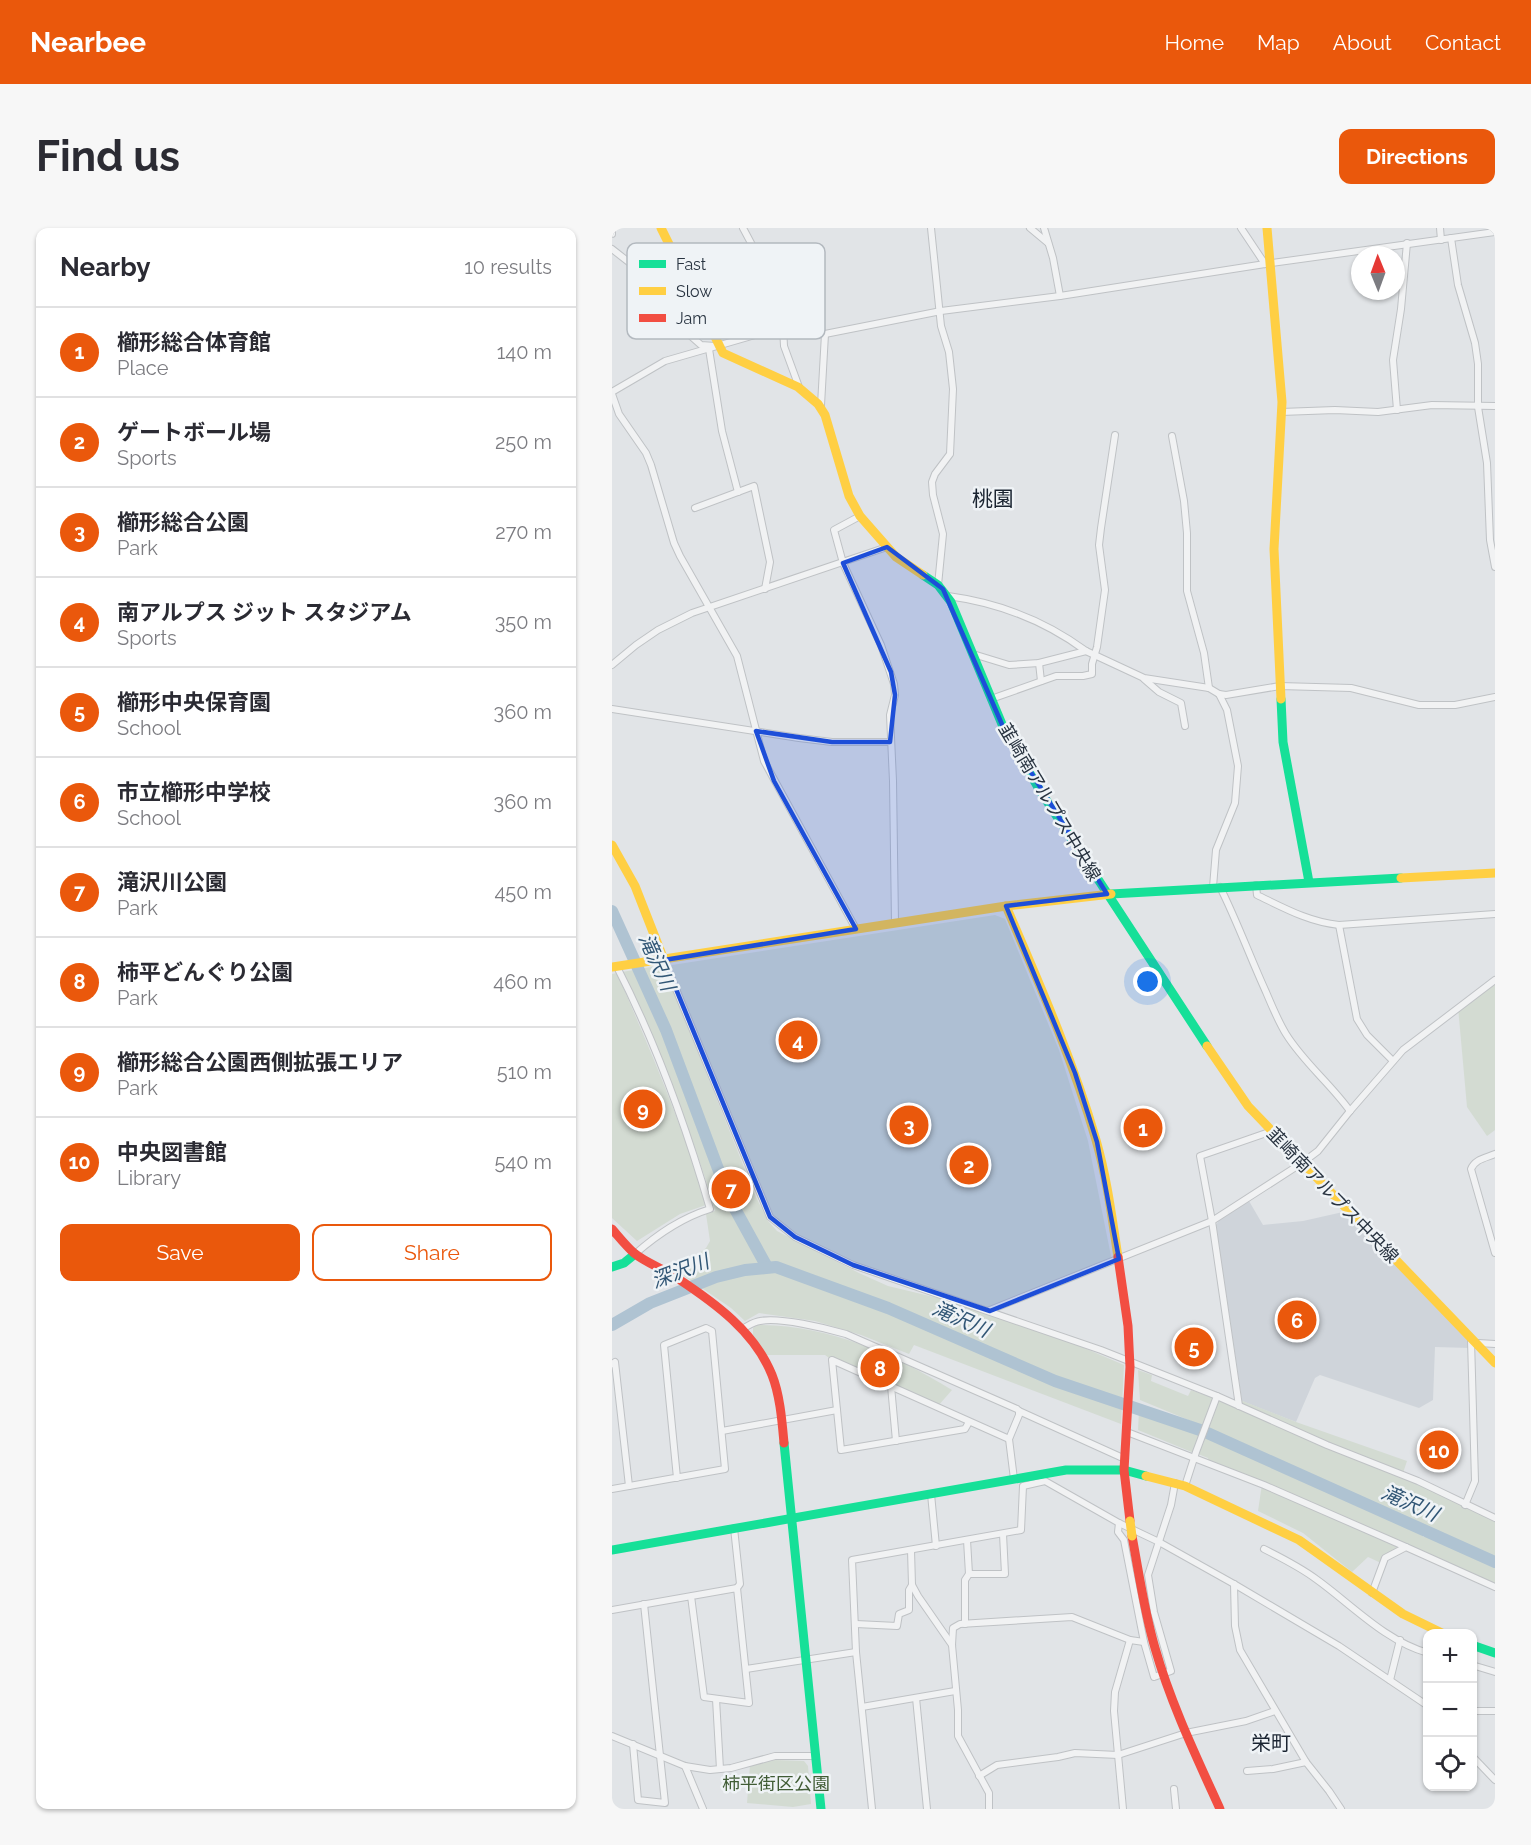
<!DOCTYPE html>
<html lang="en">
<head>
<meta charset="utf-8">
<style>
  :root { --surface:#fff; --page:#f7f7f7; --text:#2b2b33; --muted:#7c7c81; --line:#e1e1e2; --accent:#ea580c }
  body { margin:0; font-family:Raleway,"Noto Sans JP",sans-serif; background:var(--page); color:var(--text) }
  .controls { position:absolute; right:18px; bottom:18px; display:grid; overflow:hidden; border-radius:12px; box-shadow:0 2px 4px #0004 }
  .controls button { width:54px; height:54px; display:grid; place-items:center; padding:0; border:0; border-bottom:2px solid var(--line); background:var(--surface); color:var(--text); font:30px sans-serif }
  .compass { position:absolute; left:739px; top:18px; width:54px; height:54px; border-radius:50%; background:var(--surface); box-shadow:0 2px 4px #0004; rotate:359deg }
  .you { position:absolute; left:536px; top:754px; width:21px; height:21px; margin:-15px; border:4px solid #fff; border-radius:50%; background:#1a73e8; box-shadow:0 0 0 9px #1a73e833 }
  .badge { display:grid; place-items:center; width:39px; height:39px; border-radius:50%; background:var(--accent); color:#fff; font-size:20px; font-weight:700 }
  .pin { position:absolute; translate:-50% -50%; border:3px solid #fff; box-shadow:0 2px 6px #0006 }
  .list { margin:0; padding:0; list-style:none }
  h2 { display:flex; justify-content:space-between; align-items:center; height:78px; margin:0; padding:0 24px; font-size:26px }
  h2 small { font-size:20px; font-weight:400; color:var(--muted) }
  .list li { display:grid; grid-template-columns:39px 1fr auto; gap:18px; align-items:center; box-sizing:border-box; height:90px; padding:0 24px; border-top:2px solid var(--line) }
  .list b { display:block; font-size:22px; white-space:nowrap }
  .list p { margin:0; font-size:20px; white-space:nowrap; color:var(--muted) }
  .list em { font-size:20px; font-style:normal; color:var(--muted) }
  .actions { display:flex; gap:12px; padding:18px 24px }
  .actions a { flex:1; padding:14px 0; border:2px solid var(--accent); border-radius:12px; text-align:center; font-size:21px; color:var(--accent) }
  .actions .main { background:var(--accent); color:#fff }
  .icon { flex:none; width:33px; height:33px; fill:none; stroke:currentColor; stroke-width:2; stroke-linecap:round; stroke-linejoin:round }
  .map { position:relative; flex:none; width:883px; height:1581px; overflow:hidden; border-radius:12px }
  header { display:flex; align-items:center; gap:36px; box-sizing:border-box; height:84px; padding:0 30px; background:var(--accent); color:#fff }
  header strong { font-size:28px }
  nav { display:flex; gap:33px; margin-inline-start:auto; font-size:21px }
  .intro { display:flex; align-items:center; justify-content:space-between; box-sizing:border-box; height:144px; padding:0 36px }
  h1 { margin:0; font-size:42px }
  .button { padding:15px 27px; border-radius:12px; background:var(--accent); color:#fff; font-size:21px; font-weight:700 }
  main { display:flex; gap:36px; padding:0 36px }
  aside { flex:1; background:var(--surface); border-radius:12px; box-shadow:0 2px 4px #0004 }
  .map>svg:first-child { display:block }
  .built { fill:#cfd4da }
  .green { fill:#d3dbd2 }
  .lines { fill:none; stroke-linecap:round; stroke-linejoin:round }
  .river { stroke:#afc3d2; stroke-width:12 }
  .street-casing { stroke:#bfc2c5; stroke-width:8 }
  .street { stroke:#f1f2f3; stroke-width:6 }
  .fast { stroke:#16e098; stroke-width:9 }
  .slow { stroke:#ffcf43; stroke-width:9 }
  .jam { stroke:#f24e42; stroke-width:9 }
  .slow-bridge { stroke:#ffcf43; stroke-width:9 }
  .marked { fill:#1d4ed8; fill-opacity:0.2; stroke:#1d4ed8; stroke-width:4.5; stroke-linejoin:round }
  .labels { text-anchor:middle; dominant-baseline:central; stroke-width:5; stroke-linejoin:round; paint-order:stroke }
  .street-label { font-size:18px; fill:#283340; stroke:#eff3f6 }
  .park-label { font-size:18px; fill:#405c35; stroke:#eff3f6 }
  .water-label { font-size:20px; font-style:italic; fill:#315675; stroke:#eff3f6 }
  .neighbourhood-label { font-size:20px; fill:#1a2431; stroke:#eff3f6 }
  .quarter-label { font-size:21px; fill:#1a2431; stroke:#eff3f6 }
  .key { fill:#eff3f6; stroke:#b3b9bf; stroke-width:1.5 }
  .key-label { font-size:16px; fill:#283340 }
</style>
</head>
<body>
<header>
<strong>Nearbee</strong>
<nav><a>Home</a><a>Map</a><a>About</a><a>Contact</a></nav>
</header>
<div class="intro"><h1>Find us</h1><a class="button">Directions</a></div>
<main>
<aside>
<h2>Nearby<small>10 results</small></h2>
<ul class="list">
<li><span class="badge">1</span><div><b>櫛形総合体育館</b><p>Place</p></div><em>140 m</em></li>
<li><span class="badge">2</span><div><b>ゲートボール場</b><p>Sports</p></div><em>250 m</em></li>
<li><span class="badge">3</span><div><b>櫛形総合公園</b><p>Park</p></div><em>270 m</em></li>
<li><span class="badge">4</span><div><b>南アルプス ジット スタジアム</b><p>Sports</p></div><em>350 m</em></li>
<li><span class="badge">5</span><div><b>櫛形中央保育園</b><p>School</p></div><em>360 m</em></li>
<li><span class="badge">6</span><div><b>市立櫛形中学校</b><p>School</p></div><em>360 m</em></li>
<li><span class="badge">7</span><div><b>滝沢川公園</b><p>Park</p></div><em>450 m</em></li>
<li><span class="badge">8</span><div><b>柿平どんぐり公園</b><p>Park</p></div><em>460 m</em></li>
<li><span class="badge">9</span><div><b>櫛形総合公園西側拡張エリア</b><p>Park</p></div><em>510 m</em></li>
<li><span class="badge">10</span><div><b>中央図書館</b><p>Library</p></div><em>540 m</em></li>
</ul>
<div class="actions"><a class="main">Save</a><a>Share</a></div>
</aside>
<div class="map">
<svg width="883" height="1581" viewBox="0 0 883 1581">
  <rect width="100%" height="100%" fill="#e1e4e7"/>
  <polygon class="built" points="637,973 651,997 691,993 731,984 858,1113 859,1120 823,1119 821,1172 807,1180 708,1147 703,1150 684,1194 630,1173 604,997 607,992"/>
  <g class="green">
    <polygon points="383,687 393,691 447,822 476,913 499,1028 498,1032 376,1080 278,1049 231,1030 177,1004 162,989 58,740 60,737"/>
    <path d="M 51,737 L 144,969 L 156,993 L 165,1003 L 247,1045 L 276,1058 L 326,1070 L 463,1116 L 512,1137 L 509,1196 L 302,1117 L 297,1126 L 249,1107 L 203,1093 L 147,1085 L 133,1093 L 119,1080 L 65,1043 L 94,1020 L 98,1013 L 94,986 L 103,983 C 80,901 45,822 10,744 Z"/>
    <path d="M 5,745 C 38,822 71,897 94,977 L 68,986 L 25,1013 L 0,990 L 0,746 Z"/>
    <polygon points="883,752 883,902 875,908 855,879 846,779"/>
    <path d="M 145,1097 C 214,1096 282,1126 340,1162 L 326,1178 L 220,1132 L 213,1127 L 153,1127 L 141,1107 L 141,1100 Z"/>
    <polygon points="526,1142 540,1147 539,1153 576,1168 579,1162 601,1170 591,1198 528,1172"/>
    <polygon points="605,1168 803,1251 883,1290 883,1334 606,1210 594,1198"/>
    <polygon points="628,1172 684,1194 795,1233 791,1245 717,1216 629,1177"/>
    <polygon points="527,1183 588,1207 582,1225 526,1202"/>
    <polygon points="593,1209 811,1305 811,1309 819,1309 883,1336 883,1357 793,1318 769,1335 756,1329 740,1344 691,1305 646,1283 650,1256 597,1236 596,1230 586,1226"/>
    <polygon points="162,1532 192,1533 196,1538 199,1576 181,1579 135,1575 138,1537"/>
  </g>
  <g class="lines">
    <g class="river">
      <polyline points="0,683 54,802 117,970 155,1039"/>
      <polyline points="0,1097 38,1075 104,1049 133,1042 164,1039 276,1080 443,1153 591,1203 883,1334"/>
    </g>
    <defs>
      <g id="street">
        <polyline points="0,0 0,6"/>
        <polyline points="131,0 147,30 169,62 172,118 187,159"/>
        <polyline points="319,0 329,98 337,124 341,161 338,226 323,246 320,254 321,267 331,306 326,357"/>
        <polyline points="418,0 436,15"/>
        <polyline points="432,0 441,30 448,68"/>
        <polyline points="629,0 653,36"/>
        <polyline points="828,0 829,12"/>
        <polyline points="839,10 846,57 863,115 866,136 866,179 875,235 878,312 883,339"/>
        <polyline points="0,21 23,39 51,70 71,101 89,117 103,118"/>
        <polyline points="97,121 110,203 126,264"/>
        <polyline points="0,164 53,133 160,102 182,101 213,106 329,83 448,68 653,36 883,4"/>
        <polyline points="0,166 7,186 34,225 39,237 62,315 68,328 125,428 152,533 244,701"/>
        <polyline points="209,177 213,106"/>
        <polyline points="785,182 781,132 789,81 795,15"/>
        <polyline points="669,184 723,182 766,184 820,177 883,178"/>
        <polyline points="560,208 572,273 575,305 575,363 592,425 597,460"/>
        <polyline points="83,280 142,258 158,334 153,361"/>
        <polyline points="248,288 222,302 231,335 269,417 282,456 283,467 278,487 281,553 283,695"/>
        <path d="M 336,368 C 388,375 432,392 474,423"/>
        <polyline points="361,426 397,437 427,435 474,423 532,450 597,460 607,466 615,482 626,538 623,575 604,622 601,659"/>
        <polyline points="427,435 429,453"/>
        <polyline points="0,437 24,417 46,402 80,385 275,319"/>
        <polyline points="532,451 547,464 569,475 573,498"/>
        <polyline points="607,466 614,467 668,458 739,460 807,477 843,477 883,469"/>
        <polyline points="379,471 444,448 471,448 480,446 480,436 485,419 493,362 487,317 489,300 503,207"/>
        <polyline points="0,481 187,510 220,514 278,514"/>
        <path d="M 644,657 L 645,667 C 672,680 697,694 727,697 L 883,686"/>
        <path d="M 608,659 C 625,693 638,729 654,764 C 660,778 666,793 674,806 C 692,835 718,855 738,883"/>
        <polyline points="727,697 745,791 755,807 781,833"/>
        <polyline points="52,732 158,989 183,1009 241,1037 489,1122 605,1168 715,1217 806,1253 883,1290"/>
        <path d="M 5,739 C 44,815 74,898 98,981 C 69,990 46,1006 23,1026"/>
        <path d="M 883,926 C 874,930 863,931 859,941 L 883,1025"/>
        <polyline points="378,1082 600,993 690,935 706,923 738,883 791,822 883,752"/>
        <path d="M 130,1101 C 136,1098 141,1094 148,1093 C 168,1089 213,1100 234,1106 L 405,1181 L 407,1183 L 407,1187 L 397,1211 L 402,1251"/>
        <polyline points="866,1115 883,1116"/>
        <polyline points="0,1136 3,1134 17,1258"/>
        <polyline points="279,1158 284,1213"/>
        <polyline points="627,1178 600,993 588,928 660,903"/>
        <polyline points="407,1183 513,1231"/>
        <polyline points="357,1194 353,1201 229,1222 220,1132 397,1211"/>
        <polyline points="110,1203 225,1182"/>
        <polyline points="515,1204 652,1257 794,1319"/>
        <polyline points="573,1258 584,1224 605,1168"/>
        <polyline points="0,1261 113,1241 100,1103 94,1100 52,1117 65,1250"/>
        <polyline points="319,1266 324,1318"/>
        <polyline points="853,1277 863,1253 859,1112"/>
        <polyline points="507,1295 506,1304 512,1312 532,1414 542,1449 559,1443 542,1384 536,1347 559,1277 563,1255"/>
        <polyline points="122,1300 128,1356 125,1360"/>
        <polyline points="355,1312 357,1346 393,1346 391,1306"/>
        <path d="M 652,1321 C 670,1330 688,1339 704,1351 C 739,1376 773,1413 816,1425"/>
        <polyline points="299,1322 300,1357 306,1368 340,1417"/>
        <polyline points="622,1356 623,1398 628,1422 694,1534 717,1563 729,1581"/>
        <polyline points="760,1365 773,1330 794,1319 883,1359"/>
        <polyline points="0,1382 125,1360 137,1475 92,1469 79,1368"/>
        <polyline points="244,1396 285,1398 287,1386 297,1382 297,1362 300,1357"/>
        <polyline points="353,1396 353,1352 357,1346"/>
        <polyline points="860,1437 883,1444"/>
        <polyline points="134,1441 244,1424"/>
        <polyline points="778,1452 788,1412"/>
        <polyline points="304,1470 315,1581"/>
        <polyline points="104,1471 108,1541"/>
        <polyline points="250,1479 343,1463"/>
        <polyline points="860,1483 883,1483"/>
        <polyline points="0,1508 73,1538 98,1542 119,1540 163,1528 203,1528"/>
        <polyline points="21,1516 26,1572 53,1575 32,1376"/>
        <polyline points="860,1528 883,1552"/>
        <polyline points="73,1538 91,1581"/>
        <polyline points="635,1543 661,1541 694,1534"/>
        <polyline points="367,1548 385,1537 446,1529 463,1525 506,1527 574,1505 634,1493 663,1483"/>
        <polyline points="562,1561 564,1581"/>
        <polyline points="260,1581 244,1424 240,1332 409,1302 411,1258 433,1253 507,1295 547,1314 622,1356 727,1418 816,1478"/>
        <polyline points="377,1581 377,1565 346,1508 346,1482 340,1417 341,1400 348,1396 460,1389 518,1412 532,1414"/>
        <polyline points="511,1581 502,1483 503,1464 518,1412"/>
      </g>
    </defs>
    <use href="#street" class="street-casing"/>
    <use href="#street" class="street"/>
    <g class="fast">
      <polyline points="311,347 326,357 339,374 392,501 427,561 595,818"/>
      <polyline points="669,471 671,514 697,654"/>
      <polyline points="499,666 789,650"/>
      <polyline points="0,1039 12,1035 23,1026"/>
      <polyline points="172,1215 209,1581"/>
      <polyline points="0,1322 454,1242 512,1242 534,1248"/>
      <polyline points="860,1417 883,1425"/>
    </g>
    <g class="slow">
      <polyline points="49,0 111,125 186,159 206,176 213,187 237,268 248,288 284,329 311,347"/>
      <polyline points="655,0 670,174 662,321 669,471"/>
      <polyline points="0,617 23,658 52,732"/>
      <polyline points="789,650 883,645"/>
      <path d="M 394,678 C 427,755 461,832 484,912 C 495,950 500,990 506,1029"/>
      <polyline points="0,739 394,678 499,666"/>
      <polyline points="595,818 636,878 883,1135"/>
      <polyline points="534,1248 573,1258 687,1312 791,1386 832,1406"/>
    </g>
    <g class="jam">
      <path d="M 0,1001 C 7,1009 14,1018 22,1025 C 34,1035 52,1041 65,1050 C 103,1075 143,1104 160,1147 C 168,1167 170,1193 172,1215"/>
      <polyline points="506,1029 516,1098 518,1139 512,1242 518,1293"/>
      <path d="M 520,1308 C 527,1345 532,1383 543,1420 C 559,1476 584,1528 608,1581"/>
    </g>
    <polyline class="slow-bridge" points="518,1293 520,1308"/>
  </g>
  <path class="marked" d="M 275,319 L 331,361 L 392,501 L 495,666 L 394,678 L 463,845 L 485,914 L 507,1031 L 378,1083 L 241,1037 L 183,1009 L 158,989 L 52,732 L 244,701 L 162,553 L 144,503 L 220,514 L 278,514 L 283,467 L 279,444 L 231,335 Z"/>
  <g class="labels">
    <g class="street-label">
      <text transform="translate(438 574) rotate(59)">韮崎南アルプス中央線</text>
      <text transform="translate(721 967) rotate(46)">韮崎南アルプス中央線</text>
    </g>
    <g class="park-label">
      <text x="164" y="1555">柿平街区公園</text>
    </g>
    <g class="water-label">
      <text transform="translate(45 734) rotate(66)">滝沢川</text>
      <text transform="translate(68 1043) rotate(-21)">深沢川</text>
      <text transform="translate(349 1091) rotate(24)">滝沢川</text>
      <text transform="translate(798 1275) rotate(24)">滝沢川</text>
    </g>
    <g class="neighbourhood-label">
      <text x="659" y="1515">栄町</text>
    </g>
    <g class="quarter-label">
      <text x="381" y="270">桃園</text>
    </g>
  </g>
  <rect x="15" y="15" width="198" height="96" rx="9" class="key"/>
  <rect x="27" y="32" width="27" height="8" fill="#16e098"/>
  <rect x="27" y="59" width="27" height="8" fill="#ffcf43"/>
  <rect x="27" y="86" width="27" height="8" fill="#f24e42"/>
  <g class="key-label">
    <text x="64" y="42">Fast</text>
    <text x="64" y="69">Slow</text>
    <text x="64" y="96">Jam</text>
  </g>
</svg>
<div class="controls">
<button>+</button>
<button>−</button>
<button><svg class="icon" aria-label="locate" viewBox="0 0 24 24"><circle cx="12" cy="12" r="6"/><path d="M12 2v4M12 18v4M2 12h4M18 12h4"/></svg></button>
</div>
<svg class="compass" viewBox="-18 -18 36 36"><path d="M0-13l5 13h-10z" fill="#e53935"/><path d="M0 13l5-13h-10z" fill="#7c7c81"/></svg>
<div class="you"></div>
<div class="pin badge" style="left:531px;top:900px">1</div>
<div class="pin badge" style="left:357px;top:937px">2</div>
<div class="pin badge" style="left:297px;top:897px">3</div>
<div class="pin badge" style="left:186px;top:812px">4</div>
<div class="pin badge" style="left:582px;top:1119px">5</div>
<div class="pin badge" style="left:685px;top:1092px">6</div>
<div class="pin badge" style="left:119px;top:961px">7</div>
<div class="pin badge" style="left:268px;top:1140px">8</div>
<div class="pin badge" style="left:31px;top:881px">9</div>
<div class="pin badge" style="left:827px;top:1222px">10</div>
</div>
</main>
</body>
</html>
